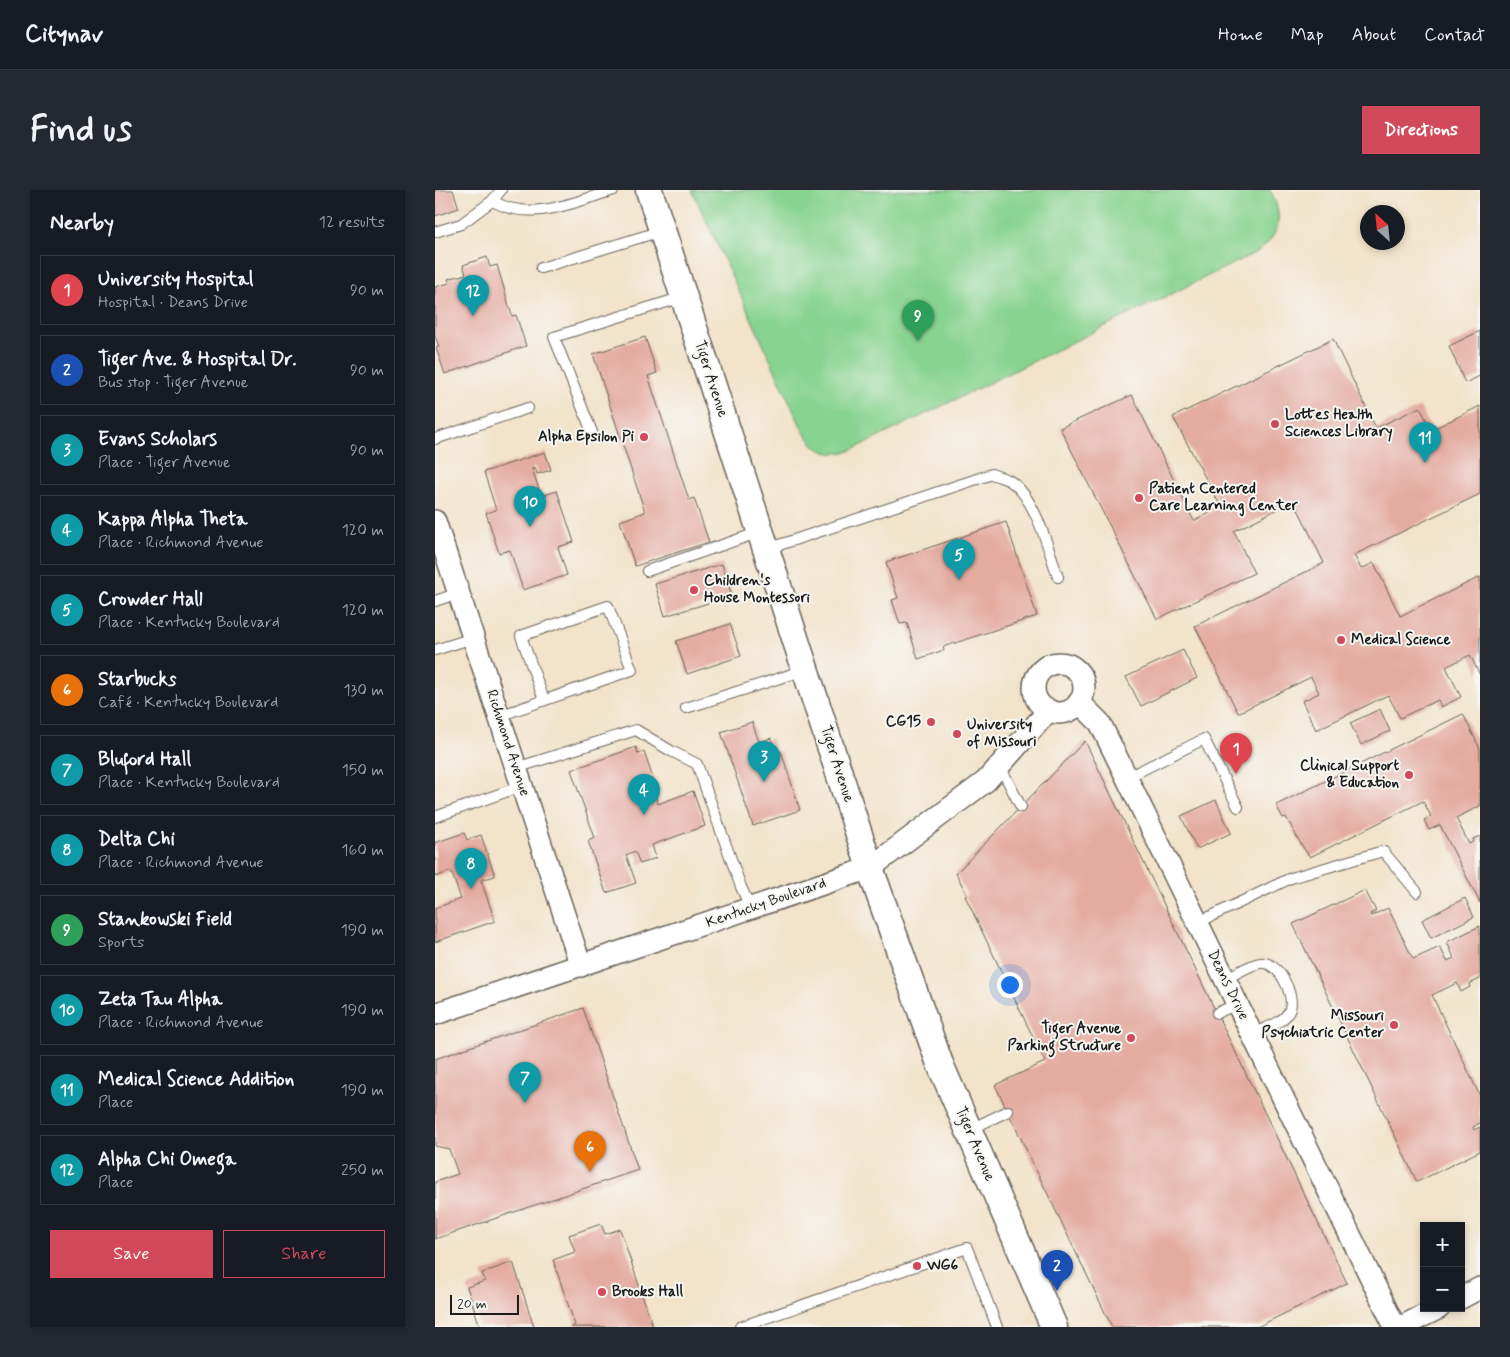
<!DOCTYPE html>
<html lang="en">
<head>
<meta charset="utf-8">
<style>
  :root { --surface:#171b24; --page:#242831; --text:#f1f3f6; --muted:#9ea1a6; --line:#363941; --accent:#d1495b }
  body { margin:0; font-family:Mynerve,sans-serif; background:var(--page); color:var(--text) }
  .controls { position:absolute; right:15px; bottom:15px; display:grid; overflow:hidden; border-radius:0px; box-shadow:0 2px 8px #0003 }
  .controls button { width:45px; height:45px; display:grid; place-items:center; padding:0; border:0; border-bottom:1px solid var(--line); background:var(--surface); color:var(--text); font:25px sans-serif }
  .compass { position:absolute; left:925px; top:15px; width:45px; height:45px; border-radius:50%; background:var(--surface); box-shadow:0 2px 8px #0003; rotate:333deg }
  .scale { position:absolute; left:15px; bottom:12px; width:69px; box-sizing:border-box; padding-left:5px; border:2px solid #1c1c1c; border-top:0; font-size:14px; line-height:18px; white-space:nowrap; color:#1c1c1c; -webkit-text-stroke:4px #f6f6f2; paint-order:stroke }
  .you { position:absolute; left:574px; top:794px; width:18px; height:18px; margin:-12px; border:4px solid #fff; border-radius:50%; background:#1a73e8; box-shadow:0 0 0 8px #1a73e833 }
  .badge { display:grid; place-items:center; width:32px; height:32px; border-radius:50%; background:var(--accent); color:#fff; font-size:16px; font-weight:700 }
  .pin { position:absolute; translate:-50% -41px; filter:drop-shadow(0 1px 2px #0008) }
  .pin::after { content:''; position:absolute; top:26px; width:18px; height:15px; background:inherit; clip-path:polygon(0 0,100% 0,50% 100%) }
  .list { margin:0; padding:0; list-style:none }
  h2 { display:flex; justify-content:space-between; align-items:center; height:65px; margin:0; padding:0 20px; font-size:21px }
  h2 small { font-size:16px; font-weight:400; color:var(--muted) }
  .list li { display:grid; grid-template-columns:32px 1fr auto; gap:15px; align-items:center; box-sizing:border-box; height:70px; margin:0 10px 10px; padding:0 10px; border:1px solid var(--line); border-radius:0px }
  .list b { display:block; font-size:19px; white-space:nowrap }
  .list p { margin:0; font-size:16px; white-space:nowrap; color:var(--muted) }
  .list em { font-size:16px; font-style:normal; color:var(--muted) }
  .actions { display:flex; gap:10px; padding:15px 20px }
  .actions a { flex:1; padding:11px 0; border:1px solid var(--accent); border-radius:0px; text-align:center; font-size:18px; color:var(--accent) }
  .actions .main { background:var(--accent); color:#fff }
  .map { position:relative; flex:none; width:1045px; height:1137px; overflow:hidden; border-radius:0px }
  header { display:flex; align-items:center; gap:30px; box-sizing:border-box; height:70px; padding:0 25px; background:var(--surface); border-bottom:1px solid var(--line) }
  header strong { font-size:24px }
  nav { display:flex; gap:28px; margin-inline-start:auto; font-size:18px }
  .intro { display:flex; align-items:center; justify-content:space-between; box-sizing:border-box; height:120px; padding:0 30px }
  h1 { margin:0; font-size:35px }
  .button { padding:12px 22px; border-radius:0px; background:var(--accent); color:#fff; font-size:18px; font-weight:700 }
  main { display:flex; gap:30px; padding:0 30px }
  aside { flex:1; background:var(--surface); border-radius:0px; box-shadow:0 2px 8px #0003 }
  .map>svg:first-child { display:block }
  .green { fill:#87d390; stroke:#527856 }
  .building { fill:#e4aba0 }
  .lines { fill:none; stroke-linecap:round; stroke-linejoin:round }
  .service-casing { stroke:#676259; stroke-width:12 }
  .minor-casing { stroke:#676259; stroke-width:24 }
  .tertiary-casing { stroke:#676259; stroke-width:29 }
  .service { stroke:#fff; stroke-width:10 }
  .minor { stroke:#fff; stroke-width:21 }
  .tertiary { stroke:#fff; stroke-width:26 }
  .poi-dot { fill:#d1495b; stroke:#f6f6f2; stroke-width:2 }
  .labels { text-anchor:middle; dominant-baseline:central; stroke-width:4; stroke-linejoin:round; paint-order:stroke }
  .street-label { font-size:15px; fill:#1c1c1c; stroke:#f6f6f2 }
  .poi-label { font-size:15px; font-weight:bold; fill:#1c1c1c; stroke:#f6f6f2; text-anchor:start }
</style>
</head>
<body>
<header>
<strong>Citynav</strong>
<nav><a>Home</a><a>Map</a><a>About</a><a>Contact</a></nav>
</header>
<div class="intro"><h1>Find us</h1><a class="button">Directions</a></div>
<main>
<aside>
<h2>Nearby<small>12 results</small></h2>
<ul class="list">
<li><span class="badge" style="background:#e0444e">1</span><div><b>University Hospital</b><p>Hospital · Deans Drive</p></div><em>90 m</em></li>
<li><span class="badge" style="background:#1a4fb4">2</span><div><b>Tiger Ave. &amp; Hospital Dr.</b><p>Bus stop · Tiger Avenue</p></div><em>90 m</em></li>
<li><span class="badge" style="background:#0f9aa8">3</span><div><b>Evans Scholars</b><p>Place · Tiger Avenue</p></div><em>90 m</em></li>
<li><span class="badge" style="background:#0f9aa8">4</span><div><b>Kappa Alpha Theta</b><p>Place · Richmond Avenue</p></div><em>120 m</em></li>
<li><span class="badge" style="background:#0f9aa8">5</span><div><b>Crowder Hall</b><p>Place · Kentucky Boulevard</p></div><em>120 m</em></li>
<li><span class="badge" style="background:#e8710a">6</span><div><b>Starbucks</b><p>Café · Kentucky Boulevard</p></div><em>130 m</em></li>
<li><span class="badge" style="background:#0f9aa8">7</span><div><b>Bluford Hall</b><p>Place · Kentucky Boulevard</p></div><em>150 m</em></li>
<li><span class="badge" style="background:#0f9aa8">8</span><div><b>Delta Chi</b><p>Place · Richmond Avenue</p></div><em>160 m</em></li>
<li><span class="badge" style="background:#2e9e5b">9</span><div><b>Stankowski Field</b><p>Sports</p></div><em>190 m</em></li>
<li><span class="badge" style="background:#0f9aa8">10</span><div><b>Zeta Tau Alpha</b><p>Place · Richmond Avenue</p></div><em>190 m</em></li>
<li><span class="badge" style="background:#0f9aa8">11</span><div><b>Medical Science Addition</b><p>Place</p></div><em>190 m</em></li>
<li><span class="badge" style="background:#0f9aa8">12</span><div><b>Alpha Chi Omega</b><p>Place</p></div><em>250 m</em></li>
</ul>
<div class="actions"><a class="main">Save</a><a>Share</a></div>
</aside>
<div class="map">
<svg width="1045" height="1137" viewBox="0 0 1045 1137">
  <rect width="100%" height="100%" fill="#f6f6f2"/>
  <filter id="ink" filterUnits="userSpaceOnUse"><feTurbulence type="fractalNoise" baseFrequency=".02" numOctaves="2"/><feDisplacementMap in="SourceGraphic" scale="10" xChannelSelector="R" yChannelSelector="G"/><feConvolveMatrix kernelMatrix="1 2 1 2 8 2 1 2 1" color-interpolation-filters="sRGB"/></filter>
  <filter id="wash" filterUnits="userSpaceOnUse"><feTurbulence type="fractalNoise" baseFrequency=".0096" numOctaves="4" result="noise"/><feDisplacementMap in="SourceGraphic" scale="20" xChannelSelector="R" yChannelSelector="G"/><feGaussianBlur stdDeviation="1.12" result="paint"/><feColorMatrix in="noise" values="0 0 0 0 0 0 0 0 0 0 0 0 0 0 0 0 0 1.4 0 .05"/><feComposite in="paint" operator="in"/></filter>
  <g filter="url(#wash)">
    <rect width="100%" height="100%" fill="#f2e3ca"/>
    <path class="green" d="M 257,0 L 835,0 C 848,25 847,42 824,61 L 415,261 C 390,267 382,261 368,241 Z"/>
    <g id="blocks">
      <g class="building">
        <polygon points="0,0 18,0 24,18 0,26"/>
        <polygon points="52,67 55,77 62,75 77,126 81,125 91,156 10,184 1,158 4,157 0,146 0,97 15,93 13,89 31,84 28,75"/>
        <polygon points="1045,141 1045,186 1030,193 1014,156"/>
        <polygon points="210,147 222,183 213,186 254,310 259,308 274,352 200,376 185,331 210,322 158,164"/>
        <polygon points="898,149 941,238 985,217 996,240 1045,216 1045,304 919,365 926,379 939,373 965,426 1045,387 1045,485 1035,465 1011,477 1026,507 1006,517 1003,510 965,528 953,505 881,540 867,511 884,503 876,487 803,523 760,436 889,373 859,311 799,341 819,383 722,429 625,238 697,205 759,331 786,317 738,227"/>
        <polygon points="110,262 116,280 102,284 100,277 97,278 106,306 122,301 139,352 123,357 132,385 88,400 75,360 64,363 51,323 61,320 49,282"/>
        <polygon points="571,332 602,426 508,457 509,460 483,469 472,433 465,434 457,410 463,408 451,372"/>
        <polygon points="287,374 297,406 230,426 220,394"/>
        <polygon points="295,434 306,466 252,484 241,451"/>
        <polygon points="748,460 762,488 706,516 691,487"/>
        <polygon points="945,519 955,541 926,555 915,533"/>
        <polygon points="1028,524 1045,559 1045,616 1021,628 1034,654 1039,651 1038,649 1045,646 1045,713 1005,635 994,640 989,630 996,626 988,611 875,667 867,656 851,627 848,628 841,615"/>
        <polygon points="317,532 324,552 336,548 341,563 346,561 365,620 318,636 286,542"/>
        <polygon points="650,551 912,1093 822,1137 677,1137 560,895 610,872 530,706 532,705 521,683"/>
        <polygon points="201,557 203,564 209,562 220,594 217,596 223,614 258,601 270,636 217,655 221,668 205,674 200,661 191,665 201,693 171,703 153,651 160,648 136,580"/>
        <polygon points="781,610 796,643 762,659 746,626"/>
        <polygon points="29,643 32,650 46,645 60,686 46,690 60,731 0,752 0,718 26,709 16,681 0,687 0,652 2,652"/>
        <polygon points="930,700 941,721 935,724 936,726 953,718 978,769 1005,757 1012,771 1019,768 1012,752 1045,736 1045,789 1034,794 1035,797 1026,802 1022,793 997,805 1045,906 1045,933 1038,937 1039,940 1045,937 1045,961 982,992 858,734"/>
        <polygon points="1030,708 1039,727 996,748 987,730"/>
        <polygon points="148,818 203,980 0,1049 0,992 23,984 14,959 0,956 0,869"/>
        <polygon points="166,1034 170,1044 185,1039 218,1137 136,1137 140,1135 118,1070 140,1062 134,1045"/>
        <polygon points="78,1072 99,1137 45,1137 32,1097 50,1091 47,1083"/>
      </g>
    </g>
  </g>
  <g filter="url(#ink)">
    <use href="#blocks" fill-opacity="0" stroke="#676259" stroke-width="1"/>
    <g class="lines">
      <defs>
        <g id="service">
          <path d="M 66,0 L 57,11 C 64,14 71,18 79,19 C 110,26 149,9 179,0"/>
          <polyline points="0,42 26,34 57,11"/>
          <polyline points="106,78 226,41"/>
          <polyline points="157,242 119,147 248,107"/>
          <polyline points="0,249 93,218"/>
          <path d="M 332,359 L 557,284 C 563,287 570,288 575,291 C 600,306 614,361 623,387"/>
          <polyline points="212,381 325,342"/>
          <polyline points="0,411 24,403"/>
          <polyline points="0,460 38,448"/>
          <polyline points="251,518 370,480"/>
          <polyline points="64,526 197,480 173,416 86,446 109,510"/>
          <polyline points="565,576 586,617"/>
          <polyline points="81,578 201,540 236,561 262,574 306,697 316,719"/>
          <polyline points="691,588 769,549 803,617"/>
          <polyline points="0,627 87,596"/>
          <polyline points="762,733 856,688 948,661 982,702"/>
          <path d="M 790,789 C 798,785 817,774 825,773 C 843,770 860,804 855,819 C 850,833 829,838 817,844"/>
          <polyline points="782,823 802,814"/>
          <polyline points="534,940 573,921"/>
          <polyline points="305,1137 532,1058 562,1137"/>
        </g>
        <g id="minor">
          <polyline points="0,331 146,776"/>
          <circle cx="624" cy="498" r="25"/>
          <polyline points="644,512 665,533 960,1137"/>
          <polyline points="0,824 435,678 551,591 614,520"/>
          <polyline points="1026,1108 1045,1098"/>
          <polyline points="966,1137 1004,1118"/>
        </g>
        <polyline id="tertiary" points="214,0 435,678 505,874 619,1137"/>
      </defs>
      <use href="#service" class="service-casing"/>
      <use href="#minor" class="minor-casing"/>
      <use href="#tertiary" class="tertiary-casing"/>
      <use href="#service" class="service"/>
      <use href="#minor" class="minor"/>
      <use href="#tertiary" class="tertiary"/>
    </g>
  </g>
  <g class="poi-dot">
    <circle cx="840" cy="234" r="5"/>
    <circle cx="209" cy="247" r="5"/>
    <circle cx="704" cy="308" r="5"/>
    <circle cx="259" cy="400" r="5"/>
    <circle cx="906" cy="450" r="5"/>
    <circle cx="496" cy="532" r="5"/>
    <circle cx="522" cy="544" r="5"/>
    <circle cx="974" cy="585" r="5"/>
    <circle cx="959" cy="835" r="5"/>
    <circle cx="696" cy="848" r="5"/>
    <circle cx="482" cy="1076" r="5"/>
    <circle cx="167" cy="1102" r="5"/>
  </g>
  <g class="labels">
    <g class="street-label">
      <text transform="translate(276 189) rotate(72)">Tiger Avenue</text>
      <text transform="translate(73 553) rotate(72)">Richmond Avenue</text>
      <text transform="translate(402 574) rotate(72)">Tiger Avenue</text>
      <text transform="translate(331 713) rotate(-19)">Kentucky Boulevard</text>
      <text transform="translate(793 795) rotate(64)">Deans Drive</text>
      <text transform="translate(540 954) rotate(67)">Tiger Avenue</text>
    </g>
    <g class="poi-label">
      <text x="850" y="225">Lottes Health<tspan x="850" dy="17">Sciences Library</tspan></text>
      <text x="199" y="247" text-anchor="end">Alpha Epsilon Pi</text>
      <text x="714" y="299">Patient Centered<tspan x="714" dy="17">Care Learning Center</tspan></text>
      <text x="269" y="391">Children's<tspan x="269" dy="17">House Montessori</tspan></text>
      <text x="916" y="450">Medical Science</text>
      <text x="486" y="532" text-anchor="end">CG15</text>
      <text x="532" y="535">University<tspan x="532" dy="17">of Missouri</tspan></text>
      <text x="964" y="576" text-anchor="end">Clinical Support<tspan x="964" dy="17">&amp; Education</tspan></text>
      <text x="949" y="826" text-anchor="end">Missouri<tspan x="949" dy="17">Psychiatric Center</tspan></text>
      <text x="686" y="839" text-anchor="end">Tiger Avenue<tspan x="686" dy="17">Parking Structure</tspan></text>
      <text x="492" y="1076">WG6</text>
      <text x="177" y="1102">Brooks Hall</text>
    </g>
  </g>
</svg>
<div class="controls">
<button>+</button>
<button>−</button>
</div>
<svg class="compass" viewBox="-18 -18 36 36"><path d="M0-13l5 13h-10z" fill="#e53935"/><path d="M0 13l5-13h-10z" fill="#9ea1a6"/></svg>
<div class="scale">20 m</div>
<div class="you"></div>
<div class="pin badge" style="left:801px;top:584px;background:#e0444e">1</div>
<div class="pin badge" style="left:622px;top:1101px;background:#1a4fb4">2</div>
<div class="pin badge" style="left:329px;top:592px;background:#0f9aa8">3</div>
<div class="pin badge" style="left:209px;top:625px;background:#0f9aa8">4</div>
<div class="pin badge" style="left:524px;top:390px;background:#0f9aa8">5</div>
<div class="pin badge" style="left:155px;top:982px;background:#e8710a">6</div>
<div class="pin badge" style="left:90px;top:913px;background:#0f9aa8">7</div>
<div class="pin badge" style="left:36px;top:699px;background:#0f9aa8">8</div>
<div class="pin badge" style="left:483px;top:151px;background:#2e9e5b">9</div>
<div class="pin badge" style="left:95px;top:337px;background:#0f9aa8">10</div>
<div class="pin badge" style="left:990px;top:273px;background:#0f9aa8">11</div>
<div class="pin badge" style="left:38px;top:126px;background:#0f9aa8">12</div>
</div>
</main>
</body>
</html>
